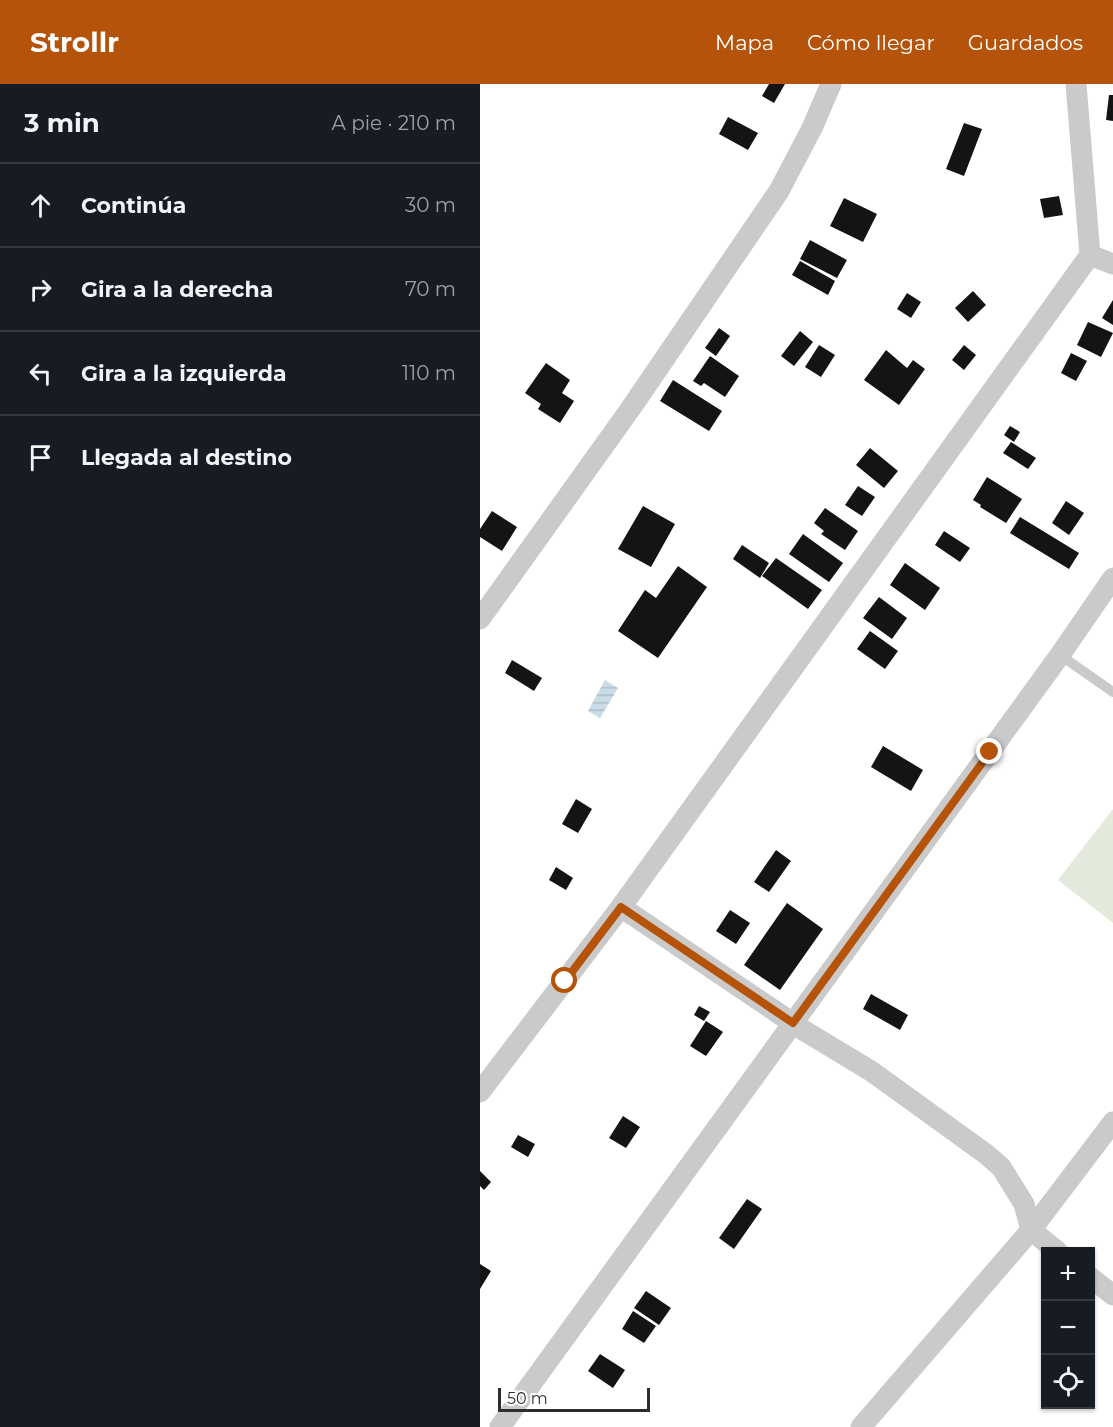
<!DOCTYPE html>
<html lang="es">
<head>
<meta charset="utf-8">
<style>
  :root { --surface:#171b24; --page:#20242c; --text:#f1f3f6; --muted:#9ea1a6; --line:#363941; --accent:#b45309 }
  body { margin:0; font-family:Montserrat,sans-serif; background:var(--page); color:var(--text) }
  .controls { position:absolute; right:18px; bottom:18px; display:grid; overflow:hidden; border-radius:0px; box-shadow:0 2px 4px #0004 }
  .controls button { width:54px; height:54px; display:grid; place-items:center; padding:0; border:0; border-bottom:2px solid var(--line); background:var(--surface); color:var(--text); font:30px sans-serif }
  .scale { position:absolute; left:18px; bottom:15px; width:152px; box-sizing:border-box; padding-left:6px; border:3px solid #2d2d2d; border-top:0; font-size:16px; line-height:21px; white-space:nowrap; color:#2d2d2d; -webkit-text-stroke:4px #fff; paint-order:stroke }
  .stop { position:absolute; width:18px; height:18px; margin:-14px; border:4px solid #b45309; border-radius:50%; background:#fff }
  .stop.end { background:#b45309; border-color:#fff; box-shadow:0 2px 6px #0008 }
  .list { margin:0; padding:0; list-style:none }
  h2 { display:flex; justify-content:space-between; align-items:center; height:78px; margin:0; padding:0 24px; font-size:26px }
  h2 small { font-size:20px; font-weight:400; color:var(--muted) }
  .list li { display:grid; grid-template-columns:39px 1fr auto; gap:18px; align-items:center; box-sizing:border-box; height:84px; padding:0 24px; border-top:2px solid var(--line) }
  .list b { display:block; font-size:22px; white-space:nowrap }
  .list em { font-size:20px; font-style:normal; color:var(--muted) }
  .icon { flex:none; width:33px; height:33px; fill:none; stroke:currentColor; stroke-width:2; stroke-linecap:round; stroke-linejoin:round }
  .map { position:relative; flex:none; width:633px; height:1343px; overflow:hidden }
  header { display:flex; align-items:center; gap:36px; box-sizing:border-box; height:84px; padding:0 30px; background:var(--accent); color:#fff }
  header strong { font-size:28px }
  nav { display:flex; gap:33px; margin-inline-start:auto; font-size:21px }
  main { display:flex }
  aside { flex:1; background:var(--surface) }
  .map>svg:first-child { display:block }
  .green { fill:#e3eadc }
  .water { fill:url(#water-rules) }
  .building { fill:#141414 }
  .lines { fill:none; stroke-linecap:round; stroke-linejoin:round }
  .service { stroke:#cacaca; stroke-width:10 }
  .minor { stroke:#cacaca; stroke-width:21 }
  .route { stroke:#b45309; stroke-width:8 }
</style>
</head>
<body>
<header>
<strong>Strollr</strong>
<nav><a>Mapa</a><a>Cómo llegar</a><a>Guardados</a></nav>
</header>
<main>
<aside>
<h2>3 min<small>A pie · 210 m</small></h2>
<ul class="list">
<li><svg class="icon" aria-label="ahead" viewBox="0 0 24 24"><path d="M12 20V5M6 11l6-6 6 6"/></svg><div><b>Continúa</b></div><em>30 m</em></li>
<li><svg class="icon" aria-label="right" viewBox="0 0 24 24"><path d="M7 20v-9h11M14 6l5 5-5 5"/></svg><div><b>Gira a la derecha</b></div><em>70 m</em></li>
<li><svg class="icon" aria-label="left" viewBox="0 0 24 24"><path d="M17 20v-9H6M10 6l-5 5 5 5"/></svg><div><b>Gira a la izquierda</b></div><em>110 m</em></li>
<li><svg class="icon" aria-label="arrive" viewBox="0 0 24 24"><path d="M6 21V4h12l-3 4 3 4H6"/></svg><div><b>Llegada al destino</b></div></li>
</ul>
</aside>
<div class="map">
<svg width="633" height="1343" viewBox="0 0 633 1343">
  <defs>
    <pattern id="water-rules" width="6" height="5" patternUnits="userSpaceOnUse" patternTransform="scale(1.5)"><rect width="6" height="5" fill="#c9dce8"/><path d="M0 2.5h6" fill="none" stroke="#adbdc7"/></pattern>
  </defs>
  <rect width="100%" height="100%" fill="#fff"/>
  <polygon class="green" points="633,725 633,839 578,796"/>
  <polygon class="water" points="125,596 138,604 120,634 108,627"/>
  <g class="building">
    <polygon points="289,0 305,0 294,19 282,12"/>
    <polygon points="629,11 633,11 633,37 626,36"/>
    <polygon points="248,33 278,49 268,66 239,50"/>
    <polygon points="484,39 502,45 484,92 466,85"/>
    <polygon points="579,112 583,131 564,134 560,115"/>
    <polygon points="364,114 397,130 383,158 350,142"/>
    <polygon points="330,156 367,176 357,194 320,175"/>
    <polygon points="320,177 355,197 348,211 312,191"/>
    <polygon points="493,207 506,221 488,238 475,224"/>
    <polygon points="427,209 441,218 431,234 417,225"/>
    <polygon points="633,216 633,241 622,234"/>
    <polygon points="608,238 633,249 621,273 597,261"/>
    <polygon points="239,244 250,252 236,272 225,264"/>
    <polygon points="320,247 333,258 314,282 301,272"/>
    <polygon points="339,261 355,271 341,293 325,283"/>
    <polygon points="484,261 496,271 484,286 472,276"/>
    <polygon points="406,266 427,284 433,276 445,285 419,321 384,296"/>
    <polygon points="591,269 607,277 596,297 581,289"/>
    <polygon points="230,272 259,292 245,313 224,299 221,302 213,297"/>
    <polygon points="66,279 90,296 82,309 94,317 80,339 58,325 61,320 45,309"/>
    <polygon points="193,296 242,327 229,347 180,317"/>
    <polygon points="530,342 540,348 534,358 524,351"/>
    <polygon points="531,358 556,374 548,385 523,369"/>
    <polygon points="390,364 418,387 404,404 376,381"/>
    <polygon points="507,393 542,415 526,439 500,423 501,421 493,416"/>
    <polygon points="378,402 395,413 382,432 365,421"/>
    <polygon points="586,417 604,429 589,451 572,439"/>
    <polygon points="163,422 195,440 171,483 138,465"/>
    <polygon points="345,424 378,447 365,466 341,450 344,447 334,439"/>
    <polygon points="12,427 37,443 22,467 0,453 0,445"/>
    <polygon points="540,433 599,469 589,485 530,449"/>
    <polygon points="464,447 490,464 480,478 455,461"/>
    <polygon points="323,450 363,479 349,498 309,470"/>
    <polygon points="262,461 289,479 280,494 253,475"/>
    <polygon points="296,474 342,506 328,525 282,492"/>
    <polygon points="425,479 460,504 445,526 410,501"/>
    <polygon points="198,482 227,503 178,574 138,547 165,506 176,514"/>
    <polygon points="399,513 427,534 412,555 383,534"/>
    <polygon points="390,547 418,567 405,585 377,565"/>
    <polygon points="32,576 62,594 54,607 25,589"/>
    <polygon points="403,662 443,686 431,707 391,683"/>
    <polygon points="96,715 112,725 98,749 82,740"/>
    <polygon points="296,766 311,777 289,808 274,798"/>
    <polygon points="76,783 93,794 86,806 69,796"/>
    <polygon points="307,819 343,845 300,906 264,881"/>
    <polygon points="250,826 270,839 256,860 236,847"/>
    <polygon points="391,910 428,931 420,946 383,925"/>
    <polygon points="219,922 230,928 224,937 214,931"/>
    <polygon points="226,937 243,948 226,972 210,962"/>
    <polygon points="143,1032 160,1043 146,1064 129,1054"/>
    <polygon points="38,1051 55,1060 48,1073 31,1063"/>
    <polygon points="0,1087 11,1098 4,1106 0,1102"/>
    <polygon points="267,1115 282,1125 254,1165 239,1154"/>
    <polygon points="0,1180 11,1187 0,1205"/>
    <polygon points="166,1207 191,1224 179,1241 154,1224"/>
    <polygon points="153,1227 176,1242 164,1259 142,1245"/>
    <polygon points="120,1270 145,1286 133,1304 108,1287"/>
  </g>
  <g class="lines">
    <polyline class="service" points="580,571 633,608"/>
    <g class="minor">
      <polyline points="610,171 633,180"/>
      <polyline points="0,535 151,324 299,107 332,44 351,0"/>
      <polyline points="141,823 323,946 391,987 506,1070 521,1083 544,1120 551,1146 578,1168"/>
      <polyline points="0,1008 141,823 610,171 596,0"/>
      <polyline points="610,1193 633,1211"/>
      <polyline points="20,1343 580,571 633,494"/>
      <polyline points="381,1343 551,1146 633,1038"/>
    </g>
  </g>
  <g class="lines">
    <polyline class="route" points="85,897 141,823 313,939 510,668"/>
  </g>
</svg>
<div class="controls">
<button>+</button>
<button>−</button>
<button><svg class="icon" aria-label="locate" viewBox="0 0 24 24"><circle cx="12" cy="12" r="6"/><path d="M12 2v4M12 18v4M2 12h4M18 12h4"/></svg></button>
</div>
<div class="scale">50 m</div>
<div class="stop" style="left:85px;top:897px"></div>
<div class="stop end" style="left:510px;top:668px"></div>
</div>
</main>
</body>
</html>
